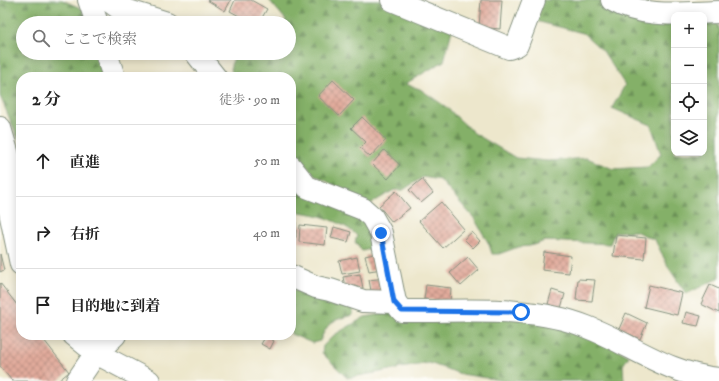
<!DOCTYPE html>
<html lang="ja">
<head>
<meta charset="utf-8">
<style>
  :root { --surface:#fff; --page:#f6f6f6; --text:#222; --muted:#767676; --line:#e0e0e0 }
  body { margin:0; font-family:"IM FELL DW Pica","Noto Serif JP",serif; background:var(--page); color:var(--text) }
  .controls { position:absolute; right:12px; top:12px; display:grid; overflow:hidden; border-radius:8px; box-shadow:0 2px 10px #0003 }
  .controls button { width:36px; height:36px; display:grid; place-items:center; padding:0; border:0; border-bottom:1px solid var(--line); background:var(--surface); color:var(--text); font:20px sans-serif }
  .stop { position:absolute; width:12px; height:12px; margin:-9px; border:3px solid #1a73e8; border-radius:50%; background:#fff }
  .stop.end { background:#1a73e8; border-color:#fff; box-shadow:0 1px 4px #0008 }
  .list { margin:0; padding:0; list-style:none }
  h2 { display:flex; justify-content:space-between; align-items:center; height:52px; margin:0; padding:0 16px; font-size:17px }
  h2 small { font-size:13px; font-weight:400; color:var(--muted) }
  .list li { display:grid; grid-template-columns:26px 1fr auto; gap:12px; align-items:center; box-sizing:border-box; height:72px; padding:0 16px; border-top:1px solid var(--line) }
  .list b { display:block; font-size:15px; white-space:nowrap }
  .list em { font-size:13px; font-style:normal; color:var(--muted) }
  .icon { flex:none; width:22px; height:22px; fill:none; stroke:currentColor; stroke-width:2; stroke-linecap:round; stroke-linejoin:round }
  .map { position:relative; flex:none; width:719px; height:381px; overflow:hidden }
  .search { position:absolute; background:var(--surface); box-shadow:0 2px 10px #0003; left:16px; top:16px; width:280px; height:44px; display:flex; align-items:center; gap:10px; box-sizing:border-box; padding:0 14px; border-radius:22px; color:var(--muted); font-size:15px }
  .panel { position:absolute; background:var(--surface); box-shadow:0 2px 10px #0003; left:16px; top:72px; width:280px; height:268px; border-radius:16px }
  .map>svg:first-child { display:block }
  .forest { fill:url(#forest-firs); stroke:#52764e }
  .building { fill:url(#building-cross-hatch) }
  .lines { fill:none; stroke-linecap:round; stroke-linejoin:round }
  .minor-casing { stroke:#869280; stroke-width:24 }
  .minor { stroke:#fff; stroke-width:22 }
  .route { stroke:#1a73e8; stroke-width:5 }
</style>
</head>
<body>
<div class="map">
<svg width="719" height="381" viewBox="0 0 719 381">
  <defs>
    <pattern id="forest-firs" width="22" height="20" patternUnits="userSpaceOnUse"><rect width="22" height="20" fill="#84b068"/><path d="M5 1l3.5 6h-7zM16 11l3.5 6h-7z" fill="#6b9056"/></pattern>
    <pattern id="building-cross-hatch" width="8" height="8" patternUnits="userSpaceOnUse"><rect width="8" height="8" fill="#e1aa9b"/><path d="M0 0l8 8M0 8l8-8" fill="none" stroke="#b68c7f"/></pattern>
  </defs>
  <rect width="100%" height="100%" fill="#fdfcf7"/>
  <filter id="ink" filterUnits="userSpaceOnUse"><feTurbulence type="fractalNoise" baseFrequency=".025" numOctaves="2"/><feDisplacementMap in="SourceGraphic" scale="8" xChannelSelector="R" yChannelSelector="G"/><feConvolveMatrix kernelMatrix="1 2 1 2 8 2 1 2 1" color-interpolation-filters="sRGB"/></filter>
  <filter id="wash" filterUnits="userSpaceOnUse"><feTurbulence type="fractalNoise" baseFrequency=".012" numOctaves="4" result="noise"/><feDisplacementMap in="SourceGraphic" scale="16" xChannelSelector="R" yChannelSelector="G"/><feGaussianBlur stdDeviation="0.9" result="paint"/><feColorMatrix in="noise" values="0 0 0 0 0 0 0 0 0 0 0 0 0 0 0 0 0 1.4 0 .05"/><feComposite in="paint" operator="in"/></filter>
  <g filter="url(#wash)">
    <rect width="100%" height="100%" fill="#ede7cc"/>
    <g class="forest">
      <polygon points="0,0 62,0 83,9 87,23 23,23 23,53 96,53 103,77 21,77 21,145 0,96"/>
      <polygon points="269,0 380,0 388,5 452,30 444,61 405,84 420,89 446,107 474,133 516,158 548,161 587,158 613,169 648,167 661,154 651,125 612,108 625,85 603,51 583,33 532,20 539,0 598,0 618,10 674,22 674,153 704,153 704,18 716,22 719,31 719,278 686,294 669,268 655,240 635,231 615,232 610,244 545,241 530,246 518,247 499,254 492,254 489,244 474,218 440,180 423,177 403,190 394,190 370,204 315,175 291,151 291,77 232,77 231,65 236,53 289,53 289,23 285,23 286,20"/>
      <path d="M 291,181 L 368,220 L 375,248 L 362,251 L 355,242 L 357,236 C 344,221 310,211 291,212 Z"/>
      <path d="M 291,289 L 314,297 L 353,305 L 353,315 C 333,320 328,321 320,341 L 312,343 L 291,334 Z"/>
      <polygon points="389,313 402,315 513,315 583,330 629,356 623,365 624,381 506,381 461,374 429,363 347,378 322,353 323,346 334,335 365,317"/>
    </g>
    <g id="blocks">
      <g class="building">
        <polygon points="207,0 231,0 225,11"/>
        <polygon points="235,0 251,0 267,9 259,23 252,23 230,11"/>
        <polygon points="481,0 502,0 500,29 479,27"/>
        <polygon points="333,80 354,100 339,116 318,96"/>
        <polygon points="362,117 386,140 370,157 360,148 366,142 351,128"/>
        <polygon points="384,150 400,165 388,179 372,164"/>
        <polygon points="422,179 433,193 421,203 409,190"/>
        <polygon points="396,191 410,208 392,222 379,206"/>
        <polygon points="441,202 464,229 443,248 419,221"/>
        <rect x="291" y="218" width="5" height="19"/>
        <polygon points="300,225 327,228 325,245 299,242"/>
        <polygon points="334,227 351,232 348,242 331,238"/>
        <polygon points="472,232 480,241 473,248 464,239"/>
        <polygon points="616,235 646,238 644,259 613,256"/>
        <polygon points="544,252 571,256 569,273 542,270"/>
        <polygon points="379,253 382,269 369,271 365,256"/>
        <polygon points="0,254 4,270 0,272"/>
        <polygon points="357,257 360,271 342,274 339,261"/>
        <polygon points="468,257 479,270 461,286 450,273"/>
        <polygon points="360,274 363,288 346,292 343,277"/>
        <polygon points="385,278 387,293 372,296 369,280"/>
        <polygon points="578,279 595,280 592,301 576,300"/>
        <polygon points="0,283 21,310 21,335 40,335 69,372 58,381 12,381 0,366"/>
        <polygon points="426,285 451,288 450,302 424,299"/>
        <polygon points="649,285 682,293 677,315 644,307"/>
        <polygon points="710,285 719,289 719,313 701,304"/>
        <polygon points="552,290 565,294 561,308 548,304"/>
        <polygon points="686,312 701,316 698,326 683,323"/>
        <polygon points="626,313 647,323 640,339 619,329"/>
        <polygon points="266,336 274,341 270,349 261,344"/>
      </g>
    </g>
  </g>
  <g filter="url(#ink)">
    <use href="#blocks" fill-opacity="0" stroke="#869280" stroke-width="1"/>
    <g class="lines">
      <defs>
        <g id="minor">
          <polyline points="89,0 97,23"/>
          <polyline points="108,0 119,8 167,23"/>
          <polyline points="392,0 509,48 517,45 534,0"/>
          <path d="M 612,0 C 645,19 683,13 719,12"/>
          <polyline points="106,53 114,77"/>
          <polyline points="196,53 215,77"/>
          <polyline points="0,128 8,155 9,207 21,264"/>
          <polyline points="291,167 307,187 363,209 372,217 381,233 395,302"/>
          <path d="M 291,276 L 316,287 L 330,290 L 363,301 L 395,302 L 402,311 C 461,312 531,304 587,327 C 633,345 667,374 719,379"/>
          <polyline points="74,335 96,353 149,381"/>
          <polyline points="77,381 96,353 115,335"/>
        </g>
      </defs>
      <use href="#minor" class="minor-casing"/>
      <use href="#minor" class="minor"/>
    </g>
  </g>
  <g class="lines" filter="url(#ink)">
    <polyline class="route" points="381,233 394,302 402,311 521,312"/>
  </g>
</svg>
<div class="controls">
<button>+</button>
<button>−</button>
<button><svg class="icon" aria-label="locate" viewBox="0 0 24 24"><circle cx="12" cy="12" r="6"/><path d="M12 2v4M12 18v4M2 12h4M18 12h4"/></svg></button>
<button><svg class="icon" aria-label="layers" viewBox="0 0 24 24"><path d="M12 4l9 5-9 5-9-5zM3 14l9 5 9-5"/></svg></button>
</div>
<div class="stop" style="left:521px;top:312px"></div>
<div class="stop end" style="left:381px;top:233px"></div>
<div class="search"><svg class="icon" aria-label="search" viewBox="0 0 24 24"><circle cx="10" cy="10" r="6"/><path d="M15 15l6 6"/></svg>ここで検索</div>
<section class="panel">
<h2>2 分<small>徒歩 · 90 m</small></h2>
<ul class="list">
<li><svg class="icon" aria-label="ahead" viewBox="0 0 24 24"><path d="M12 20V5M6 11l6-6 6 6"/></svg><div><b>直進</b></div><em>50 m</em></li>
<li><svg class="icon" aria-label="right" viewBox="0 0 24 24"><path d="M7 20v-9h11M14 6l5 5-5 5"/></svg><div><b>右折</b></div><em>40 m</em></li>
<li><svg class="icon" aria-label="arrive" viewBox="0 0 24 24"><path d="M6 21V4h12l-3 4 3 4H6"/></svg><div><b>目的地に到着</b></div></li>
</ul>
</section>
</div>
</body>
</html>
